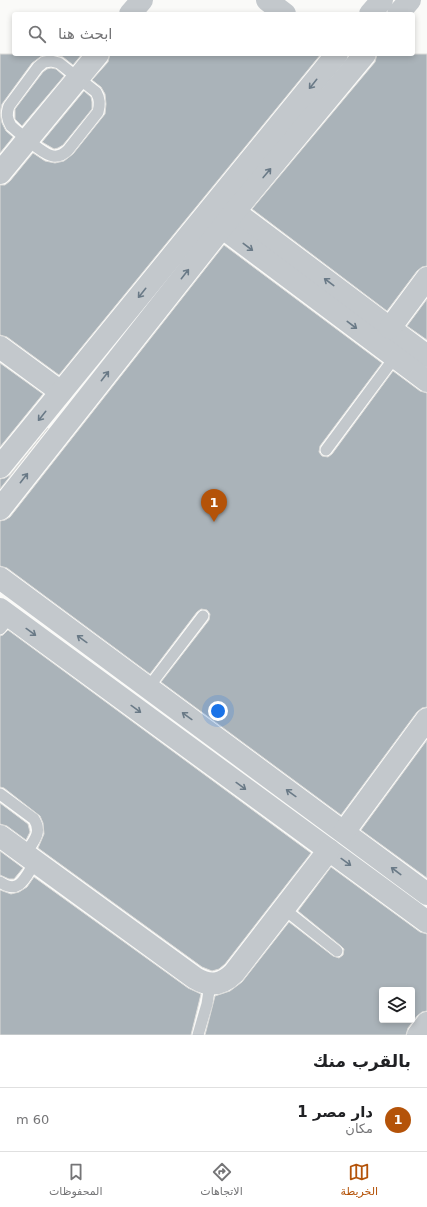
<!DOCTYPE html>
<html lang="ar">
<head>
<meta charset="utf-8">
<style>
  :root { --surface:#fff; --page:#f6f6f6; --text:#202124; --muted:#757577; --line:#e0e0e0; --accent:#b45309 }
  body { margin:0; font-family:"DejaVu Sans",Cairo,sans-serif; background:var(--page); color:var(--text); direction:rtl }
  .controls { position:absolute; right:12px; bottom:12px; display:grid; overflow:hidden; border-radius:4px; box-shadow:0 2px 6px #0003 }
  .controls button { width:36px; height:36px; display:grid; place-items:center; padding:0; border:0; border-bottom:1px solid var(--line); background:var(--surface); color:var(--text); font:20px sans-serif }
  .you { position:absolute; left:218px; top:711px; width:14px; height:14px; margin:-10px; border:3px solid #fff; border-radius:50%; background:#1a73e8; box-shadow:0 0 0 6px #1a73e833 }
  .badge { display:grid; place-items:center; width:26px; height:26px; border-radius:50%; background:var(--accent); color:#fff; font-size:13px; font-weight:700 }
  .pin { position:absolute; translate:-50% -33px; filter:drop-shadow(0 1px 2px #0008) }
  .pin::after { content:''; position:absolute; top:21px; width:14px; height:12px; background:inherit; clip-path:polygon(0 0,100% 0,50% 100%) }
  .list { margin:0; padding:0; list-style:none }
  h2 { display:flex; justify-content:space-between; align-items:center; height:52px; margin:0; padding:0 16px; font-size:17px }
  h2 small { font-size:13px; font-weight:400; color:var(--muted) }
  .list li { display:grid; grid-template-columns:26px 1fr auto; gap:12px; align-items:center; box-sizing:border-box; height:64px; padding:0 16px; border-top:1px solid var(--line) }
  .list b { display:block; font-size:15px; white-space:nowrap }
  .list p { margin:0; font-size:13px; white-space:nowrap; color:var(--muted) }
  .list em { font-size:13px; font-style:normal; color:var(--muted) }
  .icon { flex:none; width:22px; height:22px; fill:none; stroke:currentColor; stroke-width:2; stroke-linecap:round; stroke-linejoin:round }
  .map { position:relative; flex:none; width:427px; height:1035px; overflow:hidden; direction:ltr }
  .search { position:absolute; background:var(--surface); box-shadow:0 2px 6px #0003; left:12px; right:12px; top:12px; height:44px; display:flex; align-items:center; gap:10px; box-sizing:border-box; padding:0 14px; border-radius:4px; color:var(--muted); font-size:15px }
  .sheet { height:116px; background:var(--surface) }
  nav { display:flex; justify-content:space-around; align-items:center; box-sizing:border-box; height:56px; border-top:1px solid var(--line); background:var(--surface); font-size:11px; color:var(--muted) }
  nav a { display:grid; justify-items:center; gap:2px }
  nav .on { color:var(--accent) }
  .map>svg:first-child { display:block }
  .building { fill:#aab3b9; stroke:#dcdcda; fill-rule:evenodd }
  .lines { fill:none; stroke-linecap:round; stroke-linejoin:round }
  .service { stroke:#c3c8cc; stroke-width:11 }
  .minor { stroke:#c3c8cc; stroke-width:22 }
  .oneway { stroke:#6a7a87 }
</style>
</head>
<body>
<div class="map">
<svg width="427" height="1035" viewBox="0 0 427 1035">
  <rect width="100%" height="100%" fill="#fafaf8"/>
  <g class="building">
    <polygon points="0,54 82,54 73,65 63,57 52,54 43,55 32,63 2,104 0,113 2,123 6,131 13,137 0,153"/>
    <polygon points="110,54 321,54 59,375 7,337 0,335 0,185 5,185 10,181 33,153 45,161 55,163 64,161 73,154 105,114 106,104 105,94 101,87 92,80 108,62"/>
    <polygon points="377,54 427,54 427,266 422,267 417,271 387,311 252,209 375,62"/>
    <polygon points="51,68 56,69 64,76 22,126 15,119 15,109 43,72 47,69"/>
    <polygon points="84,91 91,97 92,102 92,109 63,145 58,148 54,149 42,142"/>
    <polygon points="224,245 382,363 320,446 319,452 322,456 328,457 332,454 393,371 420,391 427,393 427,707 422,708 417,712 341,815 161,682 209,620 210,614 207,610 201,609 197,612 150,674 7,568 0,566 0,521 5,520 10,517"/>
    <polygon points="427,299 427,340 407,326"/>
    <polygon points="0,363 43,394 0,447"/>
    <polygon points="48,428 0,489 0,479 5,478 10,475"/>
    <polygon points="8,630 311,853 225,964 219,969 212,971 202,967 38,848 44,834 43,823 40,816 4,788 0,787 0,636 3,635"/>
    <polygon points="427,740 427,878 361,830"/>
    <polygon points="0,803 28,824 30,832 26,840 7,826 0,824"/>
    <polygon points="0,851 23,868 14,879 9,879 0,875"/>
    <path d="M 331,867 L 420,932 L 427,934 L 427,1011 L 422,1012 L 417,1016 L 408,1028 L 406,1035 L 205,1035 L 215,996 L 230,991 L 242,982 L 289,922 L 333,956 L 339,958 L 343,955 L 344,949 L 341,946 L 298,911 ZM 382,990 L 412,990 L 412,1020 L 382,1020 Z"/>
    <polygon points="34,877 188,988 201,994 191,1035 0,1035 0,890 11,894 19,892 27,887"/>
  </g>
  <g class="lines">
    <g class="service">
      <path d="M 51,61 L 59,63 L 96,92 C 100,99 100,104 98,112 L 68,150 C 64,154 59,157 53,156 C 43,155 20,133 11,126 C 7,119 6,114 9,106 L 38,67 L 44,62 Z"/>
      <polyline points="326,450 395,357"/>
      <polyline points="0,629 10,617"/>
      <polyline points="148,688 203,616"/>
      <path d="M 0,794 L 34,819 C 43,833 33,842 25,854"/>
      <path d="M 0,882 C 20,896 26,876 35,862"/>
      <polyline points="284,909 337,951"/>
      <polyline points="198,1035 207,1004 210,984"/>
    </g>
    <g class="minor">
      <polyline points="267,0 285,14"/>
      <polyline points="130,14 142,0"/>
      <polyline points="370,14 382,0"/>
      <polyline points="398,14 410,0"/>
      <polyline points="0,173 98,54"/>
      <polyline points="223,203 427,356"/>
      <polyline points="211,219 427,381"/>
      <polyline points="390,328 427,278"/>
      <polyline points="0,347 61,392"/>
      <polyline points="0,467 337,54"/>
      <polyline points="0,509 235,211 365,54"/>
      <polyline points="0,578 427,894"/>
      <polyline points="0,609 427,922"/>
      <polyline points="344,832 427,719"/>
      <path d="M 0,836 L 195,978 C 210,987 222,985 234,973 L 329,850"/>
      <polyline points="418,1035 427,1023"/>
    </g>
  </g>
  <defs><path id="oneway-shaft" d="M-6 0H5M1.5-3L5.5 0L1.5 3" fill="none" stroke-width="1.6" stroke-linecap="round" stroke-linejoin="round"/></defs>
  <g class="oneway">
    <use href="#oneway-shaft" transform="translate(313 84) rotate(129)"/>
    <use href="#oneway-shaft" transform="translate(267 173) rotate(-50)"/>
    <use href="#oneway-shaft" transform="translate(248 247) rotate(37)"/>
    <use href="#oneway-shaft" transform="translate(185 274) rotate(-52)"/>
    <use href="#oneway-shaft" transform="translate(329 282) rotate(-143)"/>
    <use href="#oneway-shaft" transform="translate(142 293) rotate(129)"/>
    <use href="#oneway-shaft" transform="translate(352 325) rotate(37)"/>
    <use href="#oneway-shaft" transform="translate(105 376) rotate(-52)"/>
    <use href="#oneway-shaft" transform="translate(42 416) rotate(129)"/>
    <use href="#oneway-shaft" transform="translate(24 478) rotate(-52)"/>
    <use href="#oneway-shaft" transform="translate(31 632) rotate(36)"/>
    <use href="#oneway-shaft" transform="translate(82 639) rotate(-144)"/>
    <use href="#oneway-shaft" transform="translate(136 709) rotate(36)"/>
    <use href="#oneway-shaft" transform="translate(187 716) rotate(-144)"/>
    <use href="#oneway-shaft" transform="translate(241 786) rotate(36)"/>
    <use href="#oneway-shaft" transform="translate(291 793) rotate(-144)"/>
    <use href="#oneway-shaft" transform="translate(346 862) rotate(36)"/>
    <use href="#oneway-shaft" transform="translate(396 871) rotate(-143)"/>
  </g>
</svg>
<div class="controls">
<button><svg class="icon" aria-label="layers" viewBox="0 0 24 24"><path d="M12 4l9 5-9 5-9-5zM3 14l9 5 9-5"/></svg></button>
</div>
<div class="you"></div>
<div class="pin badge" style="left:214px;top:522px">1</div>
<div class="search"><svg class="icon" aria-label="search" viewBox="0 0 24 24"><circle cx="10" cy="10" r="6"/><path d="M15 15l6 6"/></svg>ابحث هنا</div>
</div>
<section class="sheet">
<h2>بالقرب منك<small></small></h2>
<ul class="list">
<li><span class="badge">1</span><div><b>دار مصر 1</b><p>مكان</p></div><em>60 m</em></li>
</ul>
</section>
<nav>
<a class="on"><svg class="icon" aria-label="map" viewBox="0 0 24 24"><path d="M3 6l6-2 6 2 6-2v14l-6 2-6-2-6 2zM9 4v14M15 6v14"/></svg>الخريطة</a>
<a><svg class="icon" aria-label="directions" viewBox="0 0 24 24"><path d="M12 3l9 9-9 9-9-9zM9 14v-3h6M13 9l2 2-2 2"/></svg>الاتجاهات</a>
<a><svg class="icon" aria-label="saved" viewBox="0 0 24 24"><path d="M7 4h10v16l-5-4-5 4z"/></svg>المحفوظات</a>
</nav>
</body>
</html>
